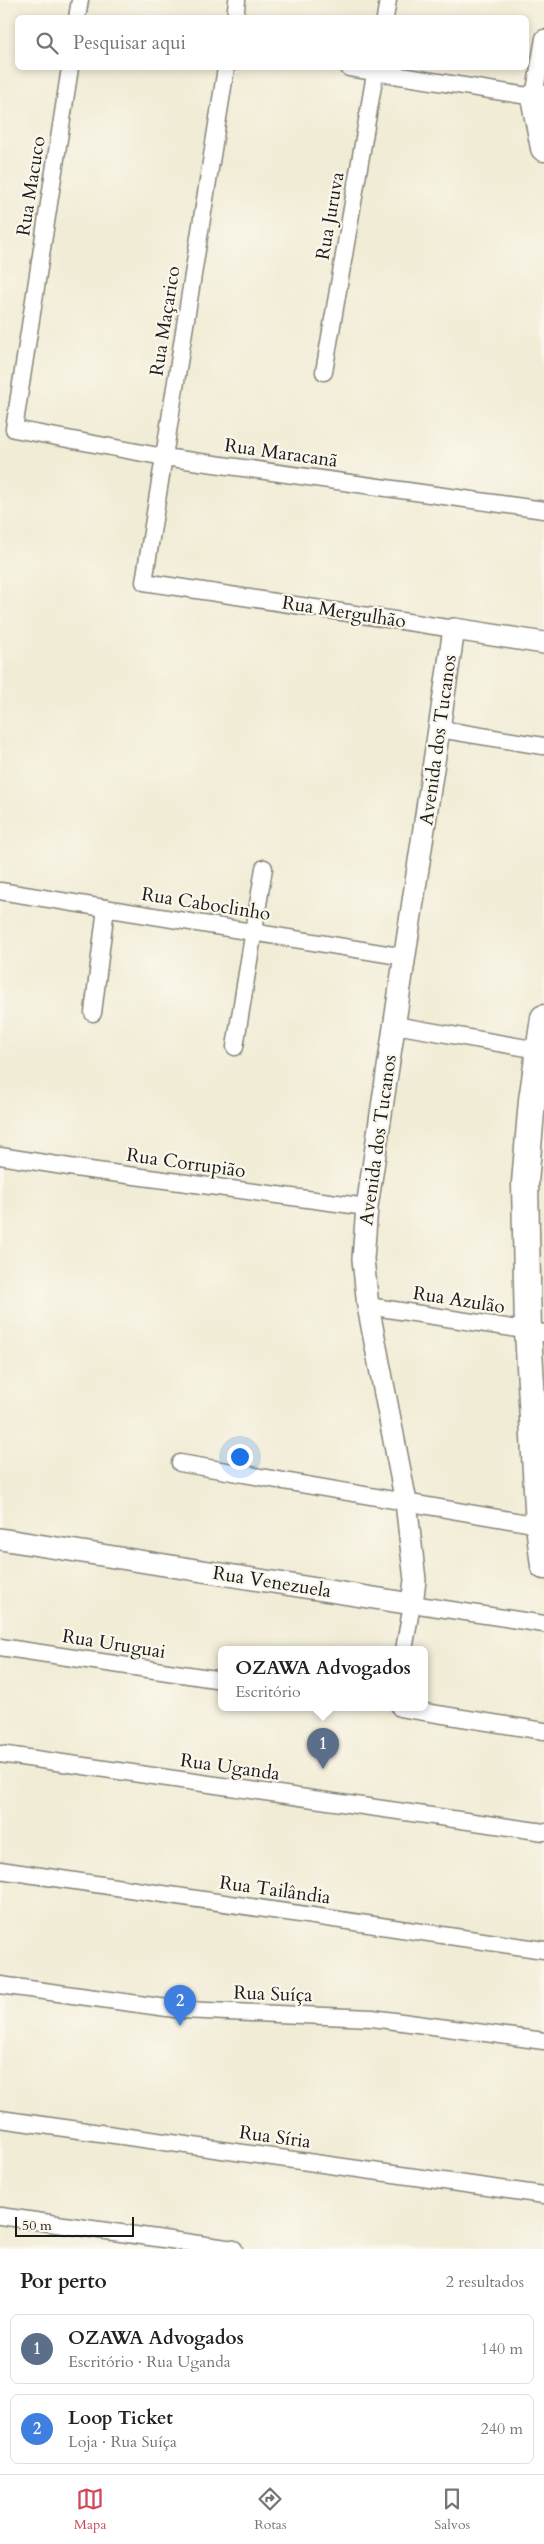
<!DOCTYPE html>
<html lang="pt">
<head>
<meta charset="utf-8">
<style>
  :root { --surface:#fff; --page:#f2f2f2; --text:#222; --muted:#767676; --line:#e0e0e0; --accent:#d1495b }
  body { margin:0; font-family:Cardo,serif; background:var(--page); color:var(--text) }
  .scale { position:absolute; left:15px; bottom:12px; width:119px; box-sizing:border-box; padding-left:5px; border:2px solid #1c1c1c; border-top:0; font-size:14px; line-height:18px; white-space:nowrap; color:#1c1c1c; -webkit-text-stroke:4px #fbf7ec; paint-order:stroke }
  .you { position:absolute; left:239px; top:1456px; width:18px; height:18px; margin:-12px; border:4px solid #fff; border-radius:50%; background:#1a73e8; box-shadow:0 0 0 8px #1a73e833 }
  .badge { display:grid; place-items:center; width:32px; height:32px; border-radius:50%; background:var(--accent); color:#fff; font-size:16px; font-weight:700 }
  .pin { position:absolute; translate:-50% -41px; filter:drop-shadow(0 1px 2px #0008) }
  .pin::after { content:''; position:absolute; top:26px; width:18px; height:15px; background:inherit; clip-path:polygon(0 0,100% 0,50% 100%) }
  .popup { position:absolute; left:218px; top:1646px; width:210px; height:65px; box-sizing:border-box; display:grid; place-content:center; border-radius:8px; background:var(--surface); filter:drop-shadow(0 1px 4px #0005); font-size:16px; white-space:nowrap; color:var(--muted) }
  .popup b { font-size:19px; color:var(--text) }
  .popup::after { content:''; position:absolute; left:50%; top:100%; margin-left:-10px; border:10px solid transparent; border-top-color:var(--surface) }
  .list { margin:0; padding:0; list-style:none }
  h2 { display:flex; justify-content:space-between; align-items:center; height:65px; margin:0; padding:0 20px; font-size:21px }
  h2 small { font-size:16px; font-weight:400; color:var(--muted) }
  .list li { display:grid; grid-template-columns:32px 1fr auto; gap:15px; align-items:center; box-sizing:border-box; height:70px; margin:0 10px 10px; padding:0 10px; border:1px solid var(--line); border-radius:8px }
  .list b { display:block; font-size:19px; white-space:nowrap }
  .list p { margin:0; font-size:16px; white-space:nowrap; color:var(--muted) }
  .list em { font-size:16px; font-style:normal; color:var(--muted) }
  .icon { flex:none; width:28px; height:28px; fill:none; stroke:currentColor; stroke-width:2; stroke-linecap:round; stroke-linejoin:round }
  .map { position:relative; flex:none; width:544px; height:2249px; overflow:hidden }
  .search { position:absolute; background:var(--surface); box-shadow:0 2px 8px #0003; left:15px; right:15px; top:15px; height:55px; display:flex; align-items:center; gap:12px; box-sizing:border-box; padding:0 18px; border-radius:8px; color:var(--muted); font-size:19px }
  .sheet { height:225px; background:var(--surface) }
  nav { display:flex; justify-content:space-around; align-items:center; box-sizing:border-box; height:70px; border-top:1px solid var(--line); background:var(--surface); font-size:14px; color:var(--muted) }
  nav a { display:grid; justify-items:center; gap:2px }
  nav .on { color:var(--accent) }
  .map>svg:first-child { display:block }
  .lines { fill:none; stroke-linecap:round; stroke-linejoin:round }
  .minor-casing { stroke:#868478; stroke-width:19 }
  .tertiary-casing { stroke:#868478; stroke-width:24 }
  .primary-casing { stroke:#868478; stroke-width:29 }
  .minor { stroke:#fff; stroke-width:16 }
  .tertiary { stroke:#fff; stroke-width:21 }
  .primary { stroke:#fff; stroke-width:26 }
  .labels { text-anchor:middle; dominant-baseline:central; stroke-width:4.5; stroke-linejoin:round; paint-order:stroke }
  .street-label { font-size:19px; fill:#1c1c1c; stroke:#fbf7ec }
</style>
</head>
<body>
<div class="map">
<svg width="544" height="2249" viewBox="0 0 544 2249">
  <rect width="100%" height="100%" fill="#fbf7ec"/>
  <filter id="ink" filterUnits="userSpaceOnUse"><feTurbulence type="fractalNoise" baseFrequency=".02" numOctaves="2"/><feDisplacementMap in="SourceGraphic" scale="10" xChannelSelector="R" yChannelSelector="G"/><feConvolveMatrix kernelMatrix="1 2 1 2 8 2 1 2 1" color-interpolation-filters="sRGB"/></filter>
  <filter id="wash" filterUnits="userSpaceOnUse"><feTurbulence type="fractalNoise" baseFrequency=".0096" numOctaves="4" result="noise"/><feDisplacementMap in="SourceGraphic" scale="20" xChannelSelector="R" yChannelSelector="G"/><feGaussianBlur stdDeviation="1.12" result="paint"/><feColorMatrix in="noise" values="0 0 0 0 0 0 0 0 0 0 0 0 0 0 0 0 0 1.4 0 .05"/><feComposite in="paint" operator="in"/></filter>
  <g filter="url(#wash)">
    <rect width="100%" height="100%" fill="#f1ecd5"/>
  </g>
  <g filter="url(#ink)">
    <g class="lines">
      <defs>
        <g id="minor">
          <polyline points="77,18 80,0"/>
          <polyline points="235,18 237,0"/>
          <polyline points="385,18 388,0"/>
          <polyline points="70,68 14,429 164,457 544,510"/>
          <polyline points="226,68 144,582 454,629"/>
          <polyline points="349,68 534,97 544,38"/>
          <polyline points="324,372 376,68"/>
          <polyline points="439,729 543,746"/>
          <polyline points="0,891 405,957"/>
          <polyline points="93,1013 106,908"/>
          <polyline points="395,1025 544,1051"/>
          <polyline points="235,1047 264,868"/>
          <polyline points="0,1156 82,1169 367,1207"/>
          <polyline points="368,1306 544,1333"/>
          <polyline points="180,1463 544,1526"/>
          <polyline points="0,1647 222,1680"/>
          <polyline points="404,1650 412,1604 544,1624"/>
          <polyline points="400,1708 544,1731"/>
          <polyline points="0,1754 544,1832"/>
          <polyline points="0,1870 544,1950"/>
          <polyline points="0,1985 182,2010 372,2018 544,2041"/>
          <polyline points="0,2119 544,2195"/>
          <polyline points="0,2216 234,2249"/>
        </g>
        <polyline id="tertiary" points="0,1539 412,1604 415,1580 406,1502 368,1306 363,1259 367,1207 454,629 544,643"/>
        <g id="primary">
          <polyline points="544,99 534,97 544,148"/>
          <polyline points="544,1018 532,1100 525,1183 528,1331 539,1525 544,1566"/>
        </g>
      </defs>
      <use href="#minor" class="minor-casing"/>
      <use href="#tertiary" class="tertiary-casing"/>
      <use href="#primary" class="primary-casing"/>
      <use href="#minor" class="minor"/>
      <use href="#tertiary" class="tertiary"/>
      <use href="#primary" class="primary"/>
    </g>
  </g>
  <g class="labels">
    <g class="street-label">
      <text transform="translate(31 186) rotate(-81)">Rua Macuco</text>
      <text transform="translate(330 216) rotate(-80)">Rua Juruva</text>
      <text transform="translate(165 321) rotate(-81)">Rua Maçarico</text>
      <text transform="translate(281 453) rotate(8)">Rua Maracanã</text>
      <text transform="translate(344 612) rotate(9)">Rua Mergulhão</text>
      <text transform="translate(438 740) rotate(-82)">Avenida dos Tucanos</text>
      <text transform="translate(206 904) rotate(9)">Rua Caboclinho</text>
      <text transform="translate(378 1140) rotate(-82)">Avenida dos Tucanos</text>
      <text transform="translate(186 1163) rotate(8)">Rua Corrupião</text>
      <text transform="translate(459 1300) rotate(9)">Rua Azulão</text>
      <text transform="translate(272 1582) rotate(9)">Rua Venezuela</text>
      <text transform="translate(114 1644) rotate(9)">Rua Uruguai</text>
      <text transform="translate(230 1767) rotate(8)">Rua Uganda</text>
      <text transform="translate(275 1890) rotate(8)">Rua Tailândia</text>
      <text transform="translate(273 1994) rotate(2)">Rua Suíça</text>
      <text transform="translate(275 2137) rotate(8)">Rua Síria</text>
    </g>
  </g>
</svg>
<div class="scale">50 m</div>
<div class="you"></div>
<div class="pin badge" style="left:323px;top:1769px;background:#5c6f8a">1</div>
<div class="popup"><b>OZAWA Advogados</b>Escritório</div>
<div class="pin badge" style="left:180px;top:2026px;background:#3f7fe0">2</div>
<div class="search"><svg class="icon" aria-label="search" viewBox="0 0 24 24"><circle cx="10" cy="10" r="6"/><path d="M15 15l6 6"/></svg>Pesquisar aqui</div>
</div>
<section class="sheet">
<h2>Por perto<small>2 resultados</small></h2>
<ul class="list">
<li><span class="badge" style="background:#5c6f8a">1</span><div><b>OZAWA Advogados</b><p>Escritório · Rua Uganda</p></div><em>140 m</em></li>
<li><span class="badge" style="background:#3f7fe0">2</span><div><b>Loop Ticket</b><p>Loja · Rua Suíça</p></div><em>240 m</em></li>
</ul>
</section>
<nav>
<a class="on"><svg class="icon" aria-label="map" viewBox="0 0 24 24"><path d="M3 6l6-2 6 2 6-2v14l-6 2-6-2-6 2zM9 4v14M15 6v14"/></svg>Mapa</a>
<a><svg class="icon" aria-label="directions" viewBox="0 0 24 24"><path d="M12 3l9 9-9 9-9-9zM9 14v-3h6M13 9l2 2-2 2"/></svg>Rotas</a>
<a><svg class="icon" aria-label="saved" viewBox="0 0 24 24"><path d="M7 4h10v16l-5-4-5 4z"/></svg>Salvos</a>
</nav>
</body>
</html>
